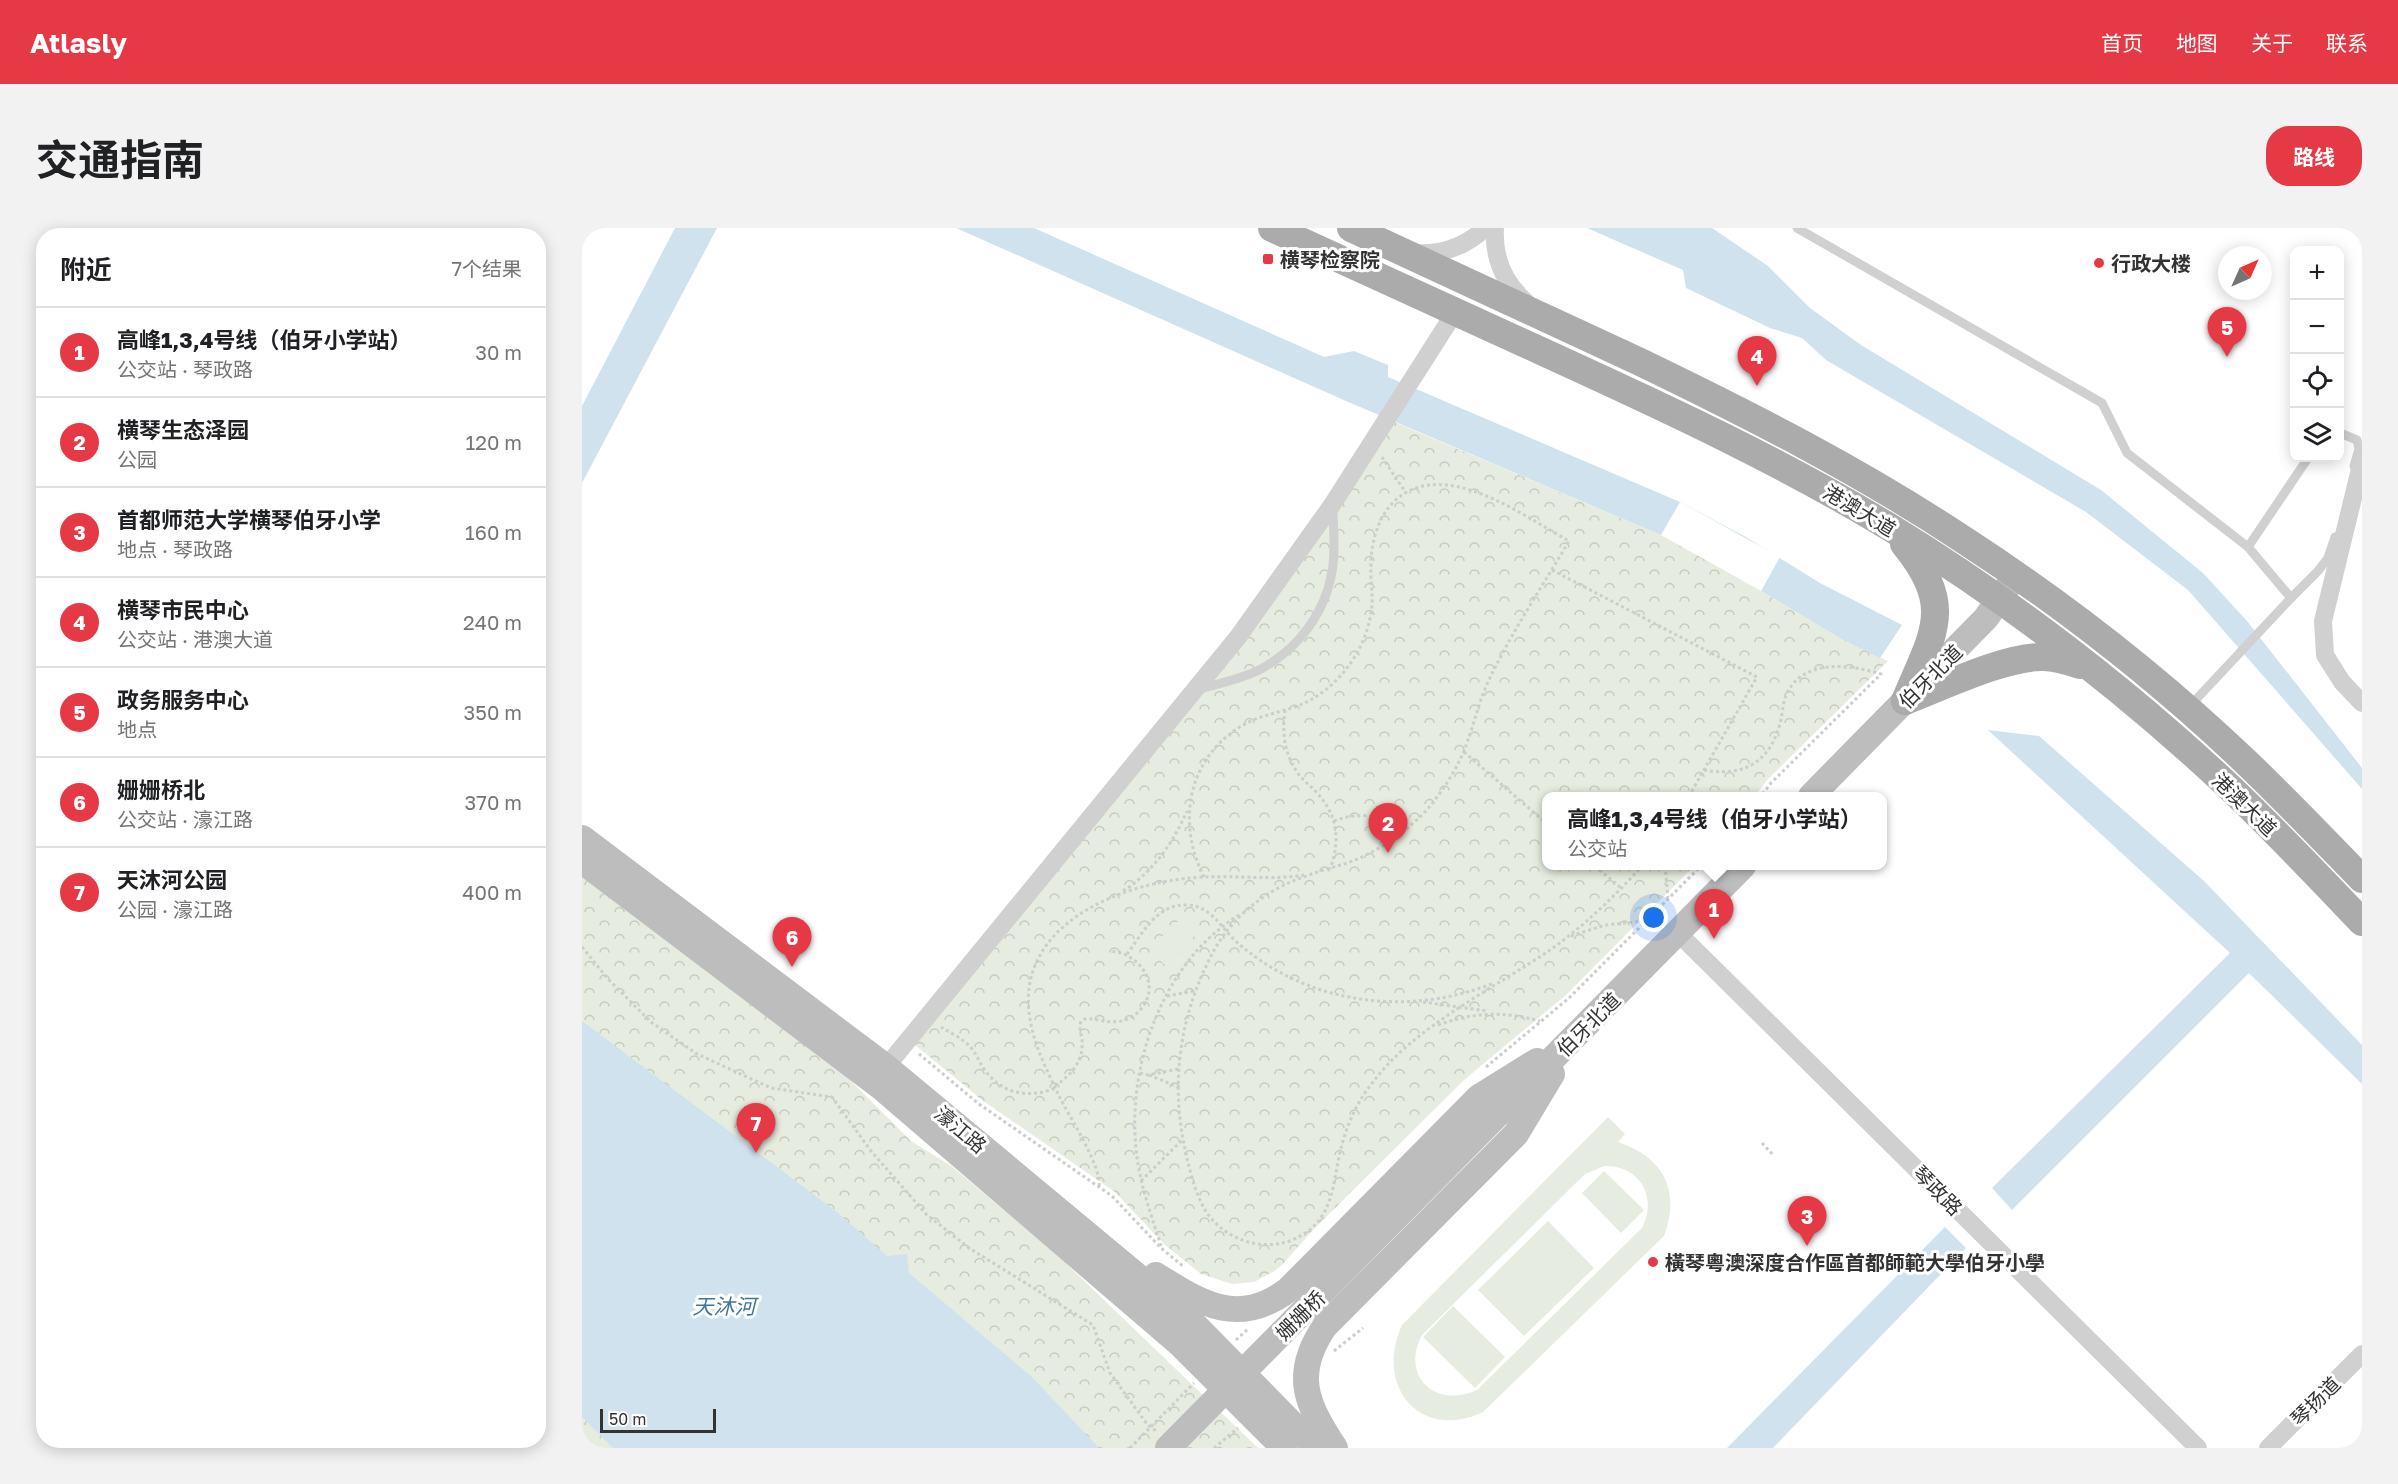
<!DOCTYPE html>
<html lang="zh">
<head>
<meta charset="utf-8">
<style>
  :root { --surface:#fff; --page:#f2f2f2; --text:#202124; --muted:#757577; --line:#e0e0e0; --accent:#e63946 }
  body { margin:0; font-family:"Golos Text","Noto Sans SC",sans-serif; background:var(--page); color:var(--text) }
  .controls { position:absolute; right:18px; top:18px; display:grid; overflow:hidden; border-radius:12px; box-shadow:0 3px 15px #0003 }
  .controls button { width:54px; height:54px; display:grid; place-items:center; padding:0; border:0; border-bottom:2px solid var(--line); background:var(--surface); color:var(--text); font:30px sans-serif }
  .compass { position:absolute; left:1636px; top:18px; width:54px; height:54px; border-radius:50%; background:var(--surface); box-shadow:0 3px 15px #0003; rotate:45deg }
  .scale { position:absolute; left:18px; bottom:15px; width:116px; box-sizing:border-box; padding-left:6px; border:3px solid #333; border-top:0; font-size:16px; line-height:21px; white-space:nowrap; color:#333; -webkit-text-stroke:4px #fff; paint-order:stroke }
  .you { position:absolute; left:1072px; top:690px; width:21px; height:21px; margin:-15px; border:4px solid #fff; border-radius:50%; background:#1a73e8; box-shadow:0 0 0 9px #1a73e833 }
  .badge { display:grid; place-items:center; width:39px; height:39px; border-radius:50%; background:var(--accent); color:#fff; font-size:20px; font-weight:700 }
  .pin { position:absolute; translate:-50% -50px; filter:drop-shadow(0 2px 3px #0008) }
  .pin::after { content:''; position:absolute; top:32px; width:21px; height:18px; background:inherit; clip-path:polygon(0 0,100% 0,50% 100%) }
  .popup { position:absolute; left:960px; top:564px; width:345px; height:78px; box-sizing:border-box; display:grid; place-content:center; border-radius:12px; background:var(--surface); filter:drop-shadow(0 2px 4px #0005); font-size:20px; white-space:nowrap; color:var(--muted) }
  .popup b { font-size:22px; color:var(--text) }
  .popup::after { content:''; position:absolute; left:50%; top:100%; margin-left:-12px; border:12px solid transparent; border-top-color:var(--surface) }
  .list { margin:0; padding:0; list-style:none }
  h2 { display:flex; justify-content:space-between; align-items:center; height:78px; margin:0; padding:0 24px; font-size:26px }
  h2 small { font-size:20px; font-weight:400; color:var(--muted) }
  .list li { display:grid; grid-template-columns:39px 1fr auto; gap:18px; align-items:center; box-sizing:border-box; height:90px; padding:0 24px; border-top:2px solid var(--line) }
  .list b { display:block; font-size:22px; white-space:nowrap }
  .list p { margin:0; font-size:20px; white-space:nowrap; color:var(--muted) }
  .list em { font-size:20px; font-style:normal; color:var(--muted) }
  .icon { flex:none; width:33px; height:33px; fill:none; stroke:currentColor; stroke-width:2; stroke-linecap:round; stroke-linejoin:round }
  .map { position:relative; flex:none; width:1780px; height:1220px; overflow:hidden; border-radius:24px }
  header { display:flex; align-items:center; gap:36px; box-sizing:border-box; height:84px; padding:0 30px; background:var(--accent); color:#fff }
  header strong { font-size:28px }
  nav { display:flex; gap:33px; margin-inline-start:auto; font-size:21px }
  .intro { display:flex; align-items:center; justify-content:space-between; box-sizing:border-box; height:144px; padding:0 36px }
  h1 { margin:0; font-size:42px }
  .button { padding:15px 27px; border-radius:24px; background:var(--accent); color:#fff; font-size:21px; font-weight:700 }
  main { display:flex; gap:36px; padding:0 36px }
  aside { flex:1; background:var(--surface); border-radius:24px; box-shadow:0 3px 15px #0003 }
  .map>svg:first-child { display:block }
  .park { fill:url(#park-crowns) }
  .garden { fill:#e6ecdf; fill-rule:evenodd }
  .water { fill:#cfe2ee }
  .pier { fill:#fff }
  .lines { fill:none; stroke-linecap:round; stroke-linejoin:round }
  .path { stroke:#cdcdcd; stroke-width:3; stroke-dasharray:3 3; stroke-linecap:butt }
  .lane { stroke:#d0d0d0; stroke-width:9 }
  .street { stroke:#d0d0d0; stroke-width:18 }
  .secondary { stroke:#bdbdbd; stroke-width:26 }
  .primary { stroke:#ababab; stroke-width:28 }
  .poi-dot { fill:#e63946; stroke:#fff; stroke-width:2 }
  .labels { text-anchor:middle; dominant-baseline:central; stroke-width:6; stroke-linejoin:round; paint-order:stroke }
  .poi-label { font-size:20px; font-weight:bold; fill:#333; stroke:#fff; text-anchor:start }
  .street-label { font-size:20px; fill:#333; stroke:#fff }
  .water-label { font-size:21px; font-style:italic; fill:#3f7597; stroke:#fff }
</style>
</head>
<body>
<header>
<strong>Atlasly</strong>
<nav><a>首页</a><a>地图</a><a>关于</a><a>联系</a></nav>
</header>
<div class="intro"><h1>交通指南</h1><a class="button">路线</a></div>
<main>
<aside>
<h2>附近<small>7个结果</small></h2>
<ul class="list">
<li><span class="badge">1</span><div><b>高峰1,3,4号线（伯牙小学站）</b><p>公交站 · 琴政路</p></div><em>30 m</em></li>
<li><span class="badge">2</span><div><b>横琴生态泽园</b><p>公园</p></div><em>120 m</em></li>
<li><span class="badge">3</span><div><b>首都师范大学横琴伯牙小学</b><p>地点 · 琴政路</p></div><em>160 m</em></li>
<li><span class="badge">4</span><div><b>横琴市民中心</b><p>公交站 · 港澳大道</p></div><em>240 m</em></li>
<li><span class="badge">5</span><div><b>政务服务中心</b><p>地点</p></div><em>350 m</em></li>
<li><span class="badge">6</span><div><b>姗姗桥北</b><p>公交站 · 濠江路</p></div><em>370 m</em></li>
<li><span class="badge">7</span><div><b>天沐河公园</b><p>公园 · 濠江路</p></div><em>400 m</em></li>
</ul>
</aside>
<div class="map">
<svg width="1780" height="1220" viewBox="0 0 1780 1220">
  <defs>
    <pattern id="park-crowns" width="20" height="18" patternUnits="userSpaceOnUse" patternTransform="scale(1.5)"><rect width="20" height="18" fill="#e6ecdf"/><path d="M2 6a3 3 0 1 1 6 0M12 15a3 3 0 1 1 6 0" fill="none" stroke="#c6cbc0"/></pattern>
  </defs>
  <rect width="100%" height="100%" fill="#fff"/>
  <g class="park">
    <polygon points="812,194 1079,307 1144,342 1261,412 1306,433 1185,552 1173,568 964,568 964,638 1112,638 984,767 882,852 731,1002 700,1037 691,1044 672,1054 650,1056 619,1046 582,1016 533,964 400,872 332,816"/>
    <polygon points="0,649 267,851 329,913 368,937 471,1023 676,1220 0,1220"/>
  </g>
  <g class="garden">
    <polygon points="598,691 614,706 584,738 567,722"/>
    <path d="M 1026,889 L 1043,906 L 1036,914 C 1081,929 1099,962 1082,1008 L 901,1184 C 838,1214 792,1158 820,1097 ZM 1022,938 C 1058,937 1076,969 1060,1000 L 895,1162 C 854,1181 818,1149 840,1107 L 1003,946 Z"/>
    <polygon points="1022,943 1062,982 1039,1005 1000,965"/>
    <polygon points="966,993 1012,1040 942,1108 896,1062"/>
    <polygon points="871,1078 923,1129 893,1160 841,1109"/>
  </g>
  <g class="water">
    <polygon points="93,0 135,0 0,255 0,178"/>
    <polygon points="374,0 452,0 742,129 772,123 806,137 806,149 1098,274 1164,309 1238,355 1320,397 1298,430 1261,412 1144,342 1079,307 764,173"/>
    <polygon points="1005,0 1130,0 1186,38 1228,80 1279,117 1519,262 1621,345 1665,393 1780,540 1780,561 1606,362 1504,284 1244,132 1220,110 1188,100 1104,60 1101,42"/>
    <polygon points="1406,502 1457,508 1622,653 1780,817 1780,856 1667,745 1430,982 1410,960 1648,725"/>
    <polygon points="0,793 255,984 305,1028 325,1026 327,1045 450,1149 517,1220 31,1220 0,1189"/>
    <polygon points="1363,999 1384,1020 1191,1220 1145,1220"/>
  </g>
  <polygon class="pier" points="1098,274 1198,329 1179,363 1079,307"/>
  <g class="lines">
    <g class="path">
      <polyline points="800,229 824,265"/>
      <polyline points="970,342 1175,449 1107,568"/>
      <path d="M 703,482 C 700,504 702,525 715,544 C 722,554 733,561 740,571 C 757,592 757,617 748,641"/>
      <polyline points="882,524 964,595"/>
      <path d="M 1122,542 C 1159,549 1186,536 1197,499 C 1201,487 1200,474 1206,463 C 1225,430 1270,437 1299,446 L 1189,555 L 1179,568"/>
      <path d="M 752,593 C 778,583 799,587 821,603"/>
      <polyline points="1013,638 1039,660"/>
      <polyline points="1083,638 1086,670"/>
      <path d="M 622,649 C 592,590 608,521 671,492 C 684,487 697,484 710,480 C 735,472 756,454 770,433 C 781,417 788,397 790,378 C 791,364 788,351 789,337 C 789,308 800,275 829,262 C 878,240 945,290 987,313 C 960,359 929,405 906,454 C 896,476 891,500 882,523 C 872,546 858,567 842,585 C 825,602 805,617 782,628 C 764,637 745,640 727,647 C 684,661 648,689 628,730 C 596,793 588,861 605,930 C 609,948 615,970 625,985 C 644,1012 680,1024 710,1012 C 756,993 749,952 761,913 C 767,892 777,871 791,854 C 832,799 911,761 968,722 C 1002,698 1032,669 1060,638"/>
      <path d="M 541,663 C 571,644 591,615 605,583"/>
      <polyline points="989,708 1023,697 1062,693"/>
      <polyline points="0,719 26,751 69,794 115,826 189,860 250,869 289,923 344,986 387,1020 511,1097 528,1145 565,1196 574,1203"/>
      <path d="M 545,726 C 561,705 575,675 606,677 C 630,678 641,703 658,717 C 729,777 827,789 912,755"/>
      <polyline points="585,768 612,763"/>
      <polyline points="841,774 905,783"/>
      <path d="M 856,797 C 892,784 921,783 958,793"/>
      <path d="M 359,799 C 369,805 382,811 390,821 C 395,827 397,834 402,841 C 419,866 447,871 473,860"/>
      <polyline points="337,826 397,876 530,968 579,1020 602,1039"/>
      <polyline points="904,839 987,770 1119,638"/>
      <polyline points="558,845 566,847 596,841"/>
      <polyline points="567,847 596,859"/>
      <path d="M 473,858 C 489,847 502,833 500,812 C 500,807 496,800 499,794 C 506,783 533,805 555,785 C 582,761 560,725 528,723"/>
      <polyline points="1180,915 1192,928"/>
      <polyline points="559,953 600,912"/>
      <path d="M 517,958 C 520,939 487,888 477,868 C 466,844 452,818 448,791 C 432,699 534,657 608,650 C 646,646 684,653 722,647"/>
      <path d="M 579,1018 C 570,989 559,960 555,929 C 543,842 579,735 657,687"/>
      <polyline points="654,1112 667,1100"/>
      <polyline points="752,1123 781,1100"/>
      <polyline points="548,1220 612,1155"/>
      <polyline points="632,1220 656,1200"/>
    </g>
    <g class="lane">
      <polyline points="1215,0 1520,175 1545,225 1666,319"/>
      <polyline points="1758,205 1775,212 1777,221 1772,238"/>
      <polyline points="1709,370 1666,319 1726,230"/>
      <path d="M 618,461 C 638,455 660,451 679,441 C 716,421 743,385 750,344 C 754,323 751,300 751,279"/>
      <polyline points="1607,479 1709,370 1736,343 1746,330 1753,309"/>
    </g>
    <g class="street">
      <path d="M 913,0 C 911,31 922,55 945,75"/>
      <path d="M 832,25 C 859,27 883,19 903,0"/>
      <polyline points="1780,233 1741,393 1743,427 1760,454 1780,475"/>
      <polyline points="1095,704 1616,1220"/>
      <polyline points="304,839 656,409 750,277 873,84"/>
      <polyline points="1686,1220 1780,1126"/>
    </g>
    <g class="secondary">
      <polyline points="1229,568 1404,390 1434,347"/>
      <polyline points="0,610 304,839 607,1091 734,1220"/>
      <polyline points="0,633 300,860 599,1117 702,1220"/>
      <path d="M 574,1047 C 620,1076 656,1099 706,1062 L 897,869 L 955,833"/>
      <polyline points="586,1220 1161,638"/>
      <path d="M 753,1220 C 724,1176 710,1146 743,1098 L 934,906 L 970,846"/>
    </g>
    <g class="primary">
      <path d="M 690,0 C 783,43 877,85 970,128 C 1086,181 1200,234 1309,300 C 1428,373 1540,459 1642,554 C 1690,599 1735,647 1780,694"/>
      <path d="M 769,0 C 865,44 961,88 1056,133 C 1168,187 1278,243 1382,312 C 1482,377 1578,452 1664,534 C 1704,572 1742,612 1780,651"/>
      <path d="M 1322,316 C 1374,380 1351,405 1323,473"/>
      <path d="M 1323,473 C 1360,459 1424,428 1461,429 C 1474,429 1486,433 1498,437"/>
    </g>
  </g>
  <g class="poi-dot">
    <rect x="680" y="25" width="12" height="12" rx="3"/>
    <circle cx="1517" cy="35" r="6"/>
    <circle cx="1071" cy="1034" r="6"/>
  </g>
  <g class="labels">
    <g class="poi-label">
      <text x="698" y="31">横琴检察院</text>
      <text x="1529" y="35">行政大楼</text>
      <text x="1083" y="1034">橫琴粵澳深度合作區首都師範大學伯牙小學</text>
    </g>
    <g class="street-label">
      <text transform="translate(1278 282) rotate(31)">港澳大道</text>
      <text transform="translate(1348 448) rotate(-45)">伯牙北道</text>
      <text transform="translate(1663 576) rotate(44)">港澳大道</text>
      <text transform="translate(1006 796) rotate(-45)">伯牙北道</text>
      <text transform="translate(379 901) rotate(40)">濠江路</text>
      <text transform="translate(1356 962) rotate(45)">琴政路</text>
      <text transform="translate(718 1087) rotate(-45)">姗姗桥</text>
      <text transform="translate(1733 1173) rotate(-45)">琴扬道</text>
    </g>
    <g class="water-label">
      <text x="142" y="1078">天沐河</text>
    </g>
  </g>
</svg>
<div class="controls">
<button>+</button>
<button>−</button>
<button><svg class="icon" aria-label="locate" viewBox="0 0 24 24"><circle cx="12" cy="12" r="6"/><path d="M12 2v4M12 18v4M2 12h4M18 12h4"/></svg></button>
<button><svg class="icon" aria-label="layers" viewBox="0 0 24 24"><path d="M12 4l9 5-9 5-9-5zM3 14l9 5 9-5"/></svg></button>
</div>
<svg class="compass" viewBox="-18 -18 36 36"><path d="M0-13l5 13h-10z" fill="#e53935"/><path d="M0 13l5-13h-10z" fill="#757577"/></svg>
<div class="scale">50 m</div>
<div class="you"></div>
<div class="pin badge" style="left:1132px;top:711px">1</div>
<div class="popup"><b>高峰1,3,4号线（伯牙小学站）</b>公交站</div>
<div class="pin badge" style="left:806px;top:625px">2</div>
<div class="pin badge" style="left:1225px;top:1018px">3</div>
<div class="pin badge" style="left:1175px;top:158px">4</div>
<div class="pin badge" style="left:1645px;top:129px">5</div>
<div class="pin badge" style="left:210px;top:739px">6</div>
<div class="pin badge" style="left:174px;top:925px">7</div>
</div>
</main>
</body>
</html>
